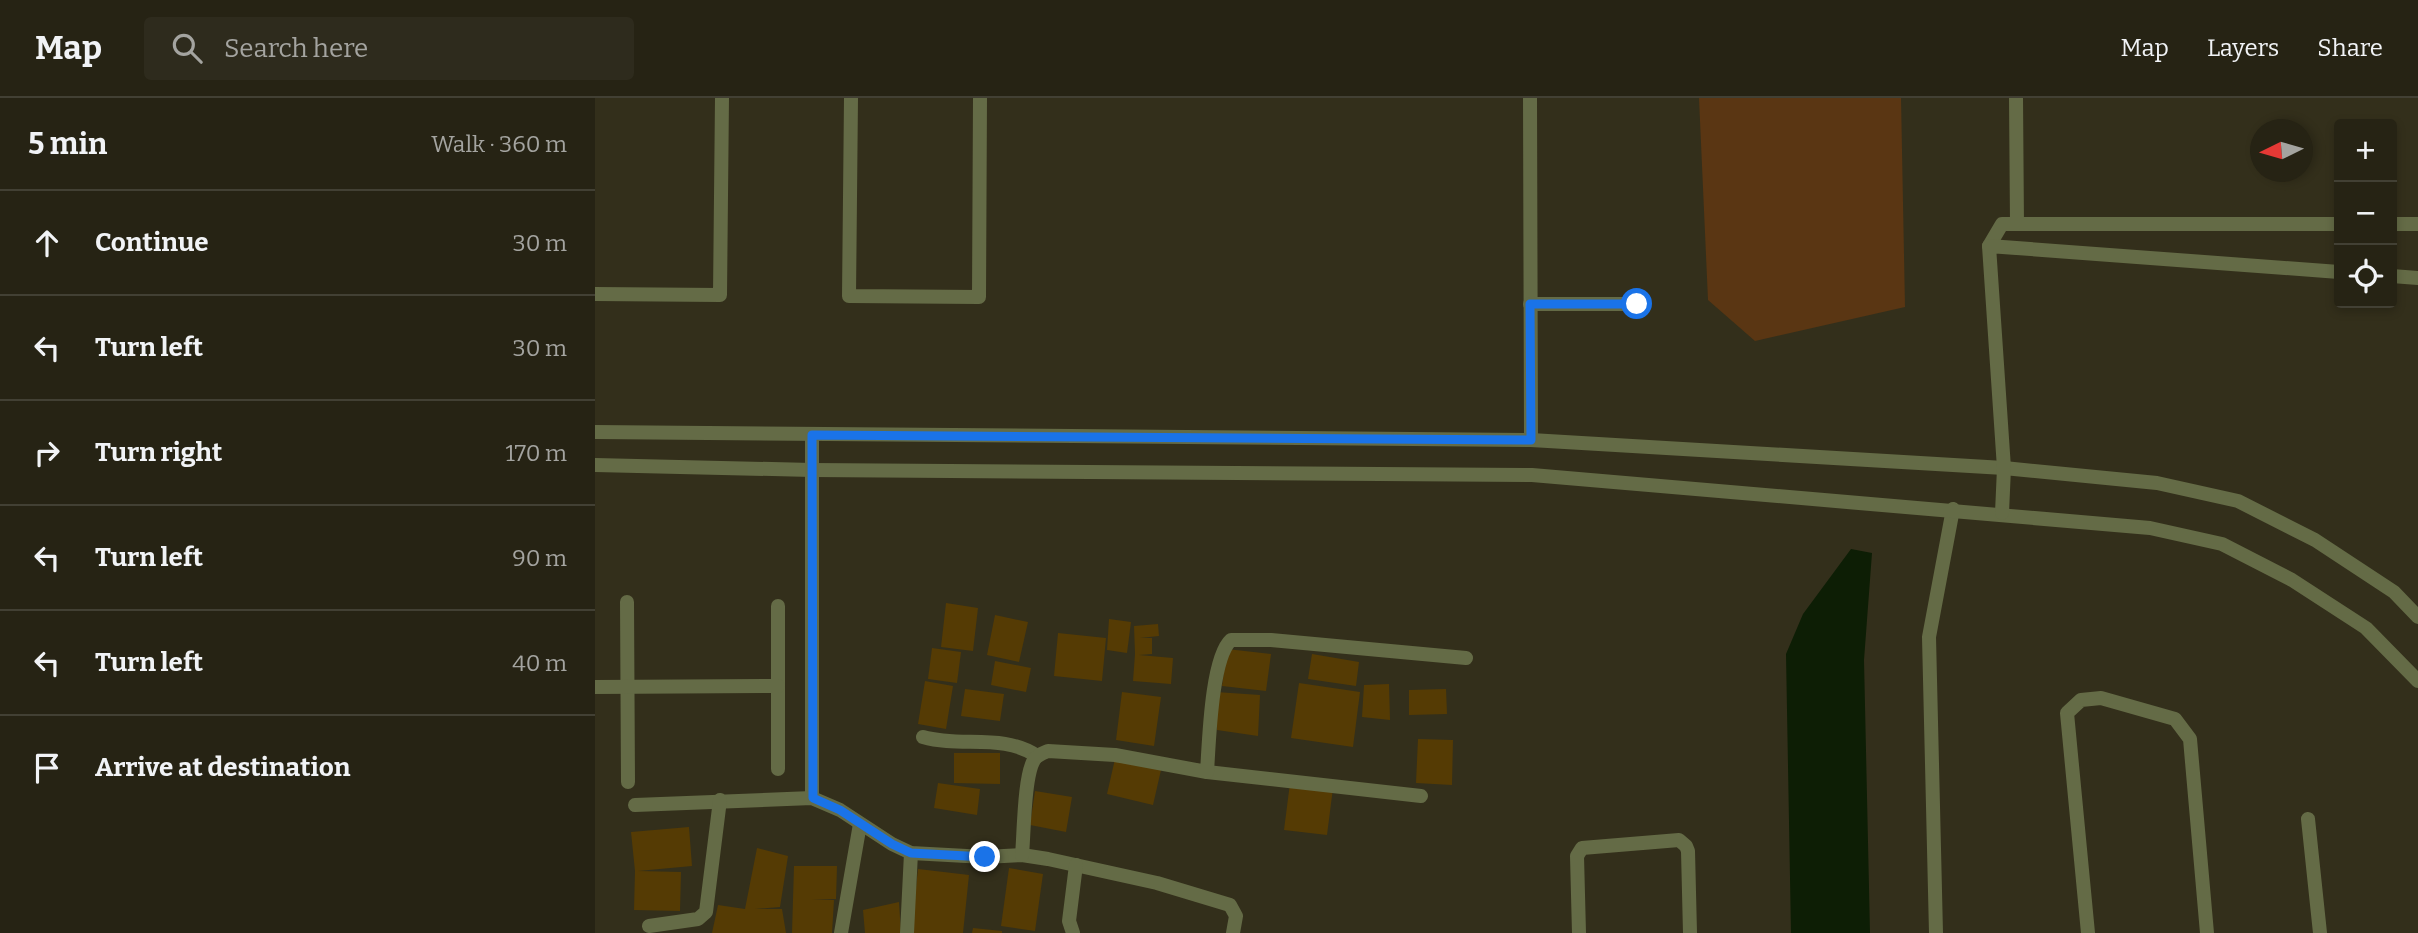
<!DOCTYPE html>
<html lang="en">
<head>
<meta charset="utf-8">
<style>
  :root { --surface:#262314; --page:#2e2b1d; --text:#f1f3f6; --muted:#a4a4a0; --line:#424034 }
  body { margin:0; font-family:Bitter,serif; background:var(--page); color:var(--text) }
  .controls { position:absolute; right:21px; top:21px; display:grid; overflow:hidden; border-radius:7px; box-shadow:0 4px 10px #0003 }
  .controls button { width:63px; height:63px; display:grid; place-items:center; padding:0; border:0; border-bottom:2px solid var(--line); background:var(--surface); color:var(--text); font:35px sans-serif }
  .compass { position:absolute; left:1655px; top:21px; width:63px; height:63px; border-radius:50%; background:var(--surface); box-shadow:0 4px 10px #0003; rotate:265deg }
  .stop { position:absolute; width:21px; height:21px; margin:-16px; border:5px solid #1a73e8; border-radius:50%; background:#fff }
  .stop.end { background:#1a73e8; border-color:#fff; box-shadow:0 2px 7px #0008 }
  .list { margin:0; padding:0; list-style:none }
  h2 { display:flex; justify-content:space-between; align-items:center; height:91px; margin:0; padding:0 28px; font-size:30px }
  h2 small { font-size:23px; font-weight:400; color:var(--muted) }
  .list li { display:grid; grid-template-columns:46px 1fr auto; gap:21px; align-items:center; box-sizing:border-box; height:105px; padding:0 28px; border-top:2px solid var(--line) }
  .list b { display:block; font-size:26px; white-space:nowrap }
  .list em { font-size:23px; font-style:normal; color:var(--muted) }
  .icon { flex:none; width:38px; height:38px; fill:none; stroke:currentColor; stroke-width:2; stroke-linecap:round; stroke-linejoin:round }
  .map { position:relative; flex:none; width:1823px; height:835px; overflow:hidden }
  header { display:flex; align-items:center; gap:42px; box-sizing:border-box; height:98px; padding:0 35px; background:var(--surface); border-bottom:2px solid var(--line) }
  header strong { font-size:33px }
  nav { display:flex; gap:38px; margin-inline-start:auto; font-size:24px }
  .search { width:490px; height:63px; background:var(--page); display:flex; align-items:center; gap:18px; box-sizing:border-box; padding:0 24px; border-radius:7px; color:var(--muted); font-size:26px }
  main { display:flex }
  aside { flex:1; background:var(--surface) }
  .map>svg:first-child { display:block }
  .green { fill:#5a3613 }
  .water { fill:#0d1e05 }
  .building { fill:#553b04 }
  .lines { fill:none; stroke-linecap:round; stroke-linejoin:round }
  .lane { stroke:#646b46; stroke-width:14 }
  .street { stroke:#646b46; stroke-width:14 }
  .route { stroke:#1a73e8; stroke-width:9 }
</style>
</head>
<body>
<header>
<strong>Map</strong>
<div class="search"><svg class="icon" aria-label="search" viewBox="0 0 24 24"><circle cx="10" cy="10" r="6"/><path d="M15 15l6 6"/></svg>Search here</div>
<nav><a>Map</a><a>Layers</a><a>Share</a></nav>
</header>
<main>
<aside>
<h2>5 min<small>Walk · 360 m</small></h2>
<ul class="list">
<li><svg class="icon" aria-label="ahead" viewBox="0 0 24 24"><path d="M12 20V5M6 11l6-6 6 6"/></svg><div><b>Continue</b></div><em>30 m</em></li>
<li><svg class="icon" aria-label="left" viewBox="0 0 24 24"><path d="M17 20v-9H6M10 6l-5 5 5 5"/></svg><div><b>Turn left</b></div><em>30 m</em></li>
<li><svg class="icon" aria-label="right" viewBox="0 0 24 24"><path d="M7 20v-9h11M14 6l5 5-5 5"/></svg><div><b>Turn right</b></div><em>170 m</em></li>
<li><svg class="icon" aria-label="left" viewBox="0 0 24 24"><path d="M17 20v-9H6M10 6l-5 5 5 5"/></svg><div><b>Turn left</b></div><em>90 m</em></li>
<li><svg class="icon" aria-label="left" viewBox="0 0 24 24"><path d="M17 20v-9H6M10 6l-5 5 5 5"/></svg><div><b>Turn left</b></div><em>40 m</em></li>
<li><svg class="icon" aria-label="arrive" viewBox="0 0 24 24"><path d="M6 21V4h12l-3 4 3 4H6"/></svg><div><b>Arrive at destination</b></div></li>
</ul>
</aside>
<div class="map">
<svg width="1823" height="835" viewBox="0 0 1823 835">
  <rect width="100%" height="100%" fill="#332f1b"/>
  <polygon class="green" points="1104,0 1306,0 1310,209 1160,243 1113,202"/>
  <polygon class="water" points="1256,451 1277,455 1269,562 1275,835 1196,835 1191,556 1208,516"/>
  <g class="building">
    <polygon points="351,505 383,510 378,553 346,549"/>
    <polygon points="400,517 433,524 424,564 392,557"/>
    <polygon points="514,521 536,524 532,555 512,552"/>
    <polygon points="563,526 564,538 545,540 557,540 557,556 544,557 578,560 576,586 538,583 540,556 539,528"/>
    <polygon points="463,535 511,540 507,583 459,578"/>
    <polygon points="337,550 366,554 362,585 333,581"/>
    <polygon points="632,551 676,556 671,593 627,588"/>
    <polygon points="717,556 764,564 761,588 713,581"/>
    <polygon points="400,563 436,570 431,594 396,587"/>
    <polygon points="330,583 358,588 351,631 323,626"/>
    <polygon points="704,585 765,594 758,649 696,640"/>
    <polygon points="794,586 795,622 767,619 769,587"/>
    <polygon points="370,591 409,596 405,623 366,618"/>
    <polygon points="851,591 852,616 814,617 814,592"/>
    <polygon points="527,594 566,599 559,648 521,642"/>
    <polygon points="621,594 665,597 663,638 622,632"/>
    <polygon points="823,641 858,642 857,687 821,685"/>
    <polygon points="359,655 405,655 405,686 359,685"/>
    <polygon points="520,661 566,672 558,707 512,696"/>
    <polygon points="343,685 385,691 382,717 339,710"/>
    <polygon points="695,685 738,690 732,737 689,732"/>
    <polygon points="440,693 477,699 471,734 435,727"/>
    <polygon points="94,729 97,768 43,773 86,774 85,813 39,812 40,773 36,734"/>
    <polygon points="162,750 193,758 185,809 160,811 187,811 191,835 117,835 123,807 150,811"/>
    <polygon points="199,768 242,768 241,801 217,801 239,802 237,835 197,835"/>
    <polygon points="414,770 448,776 440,833 406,828"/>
    <polygon points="323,771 374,777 368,835 316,835"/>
    <polygon points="304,804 306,835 270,835 268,812"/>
    <polygon points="378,830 407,833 407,835 377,835"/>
  </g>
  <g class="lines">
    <g class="lane">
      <polyline points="935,0 936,342"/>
      <polyline points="1421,0 1422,126"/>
      <polyline points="1797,126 1823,126"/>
      <polyline points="1394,148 1407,126 1744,126"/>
      <polyline points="935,206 1042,206"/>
      <polyline points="1341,835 1334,539 1358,411"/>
    </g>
    <g class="street">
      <polyline points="256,0 254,198 384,199 385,0"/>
      <polyline points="1797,178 1823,180"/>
      <polyline points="0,196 125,197 127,0"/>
      <polyline points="0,334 936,342 1409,370 1562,385 1643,403 1720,442 1799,494 1823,519"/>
      <polyline points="217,337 217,700"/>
      <polyline points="0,367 217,372 937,377 1555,430 1627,446 1697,482 1771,530 1823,583"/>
      <polyline points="1407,415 1409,370 1394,148 1744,174"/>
      <polyline points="32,504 33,684"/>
      <polyline points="183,508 183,671"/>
      <polyline points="0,589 183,588"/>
      <path d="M 328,639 C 366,650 408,635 442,658"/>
      <polyline points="612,674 826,698"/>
      <polyline points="40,707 217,700 245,712 297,746 316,755 390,759 427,757 453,761 562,785 635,807 641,818 638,835"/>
      <polyline points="1713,721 1725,835"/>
      <path d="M 427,757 C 429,736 429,678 439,662 C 442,657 448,655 453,653 L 520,657 L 612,674 C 614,646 616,560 636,542 L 676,542 L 871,560"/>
      <polyline points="54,828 103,821 111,814 125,702"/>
      <polyline points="246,835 265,726"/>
      <polyline points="312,835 316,755"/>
      <polyline points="478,835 474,823 481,767"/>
      <polyline points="984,835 982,758 987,750 1084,742 1091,748 1093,753 1095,835"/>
      <polyline points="1493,835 1472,615 1486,602 1506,600 1580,621 1595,641 1612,835"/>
    </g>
  </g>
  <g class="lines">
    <polyline class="route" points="390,759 316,755 297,746 245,712 218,700 217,337 936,342 935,206 1042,206"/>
  </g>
</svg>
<div class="controls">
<button>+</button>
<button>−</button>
<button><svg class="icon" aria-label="locate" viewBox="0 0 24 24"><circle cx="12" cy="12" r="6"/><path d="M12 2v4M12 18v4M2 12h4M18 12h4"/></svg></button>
</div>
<svg class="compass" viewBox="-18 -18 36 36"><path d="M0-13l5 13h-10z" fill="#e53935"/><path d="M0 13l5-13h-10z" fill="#a4a4a0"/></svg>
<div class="stop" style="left:1042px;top:206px"></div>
<div class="stop end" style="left:390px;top:759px"></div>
</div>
</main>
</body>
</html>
